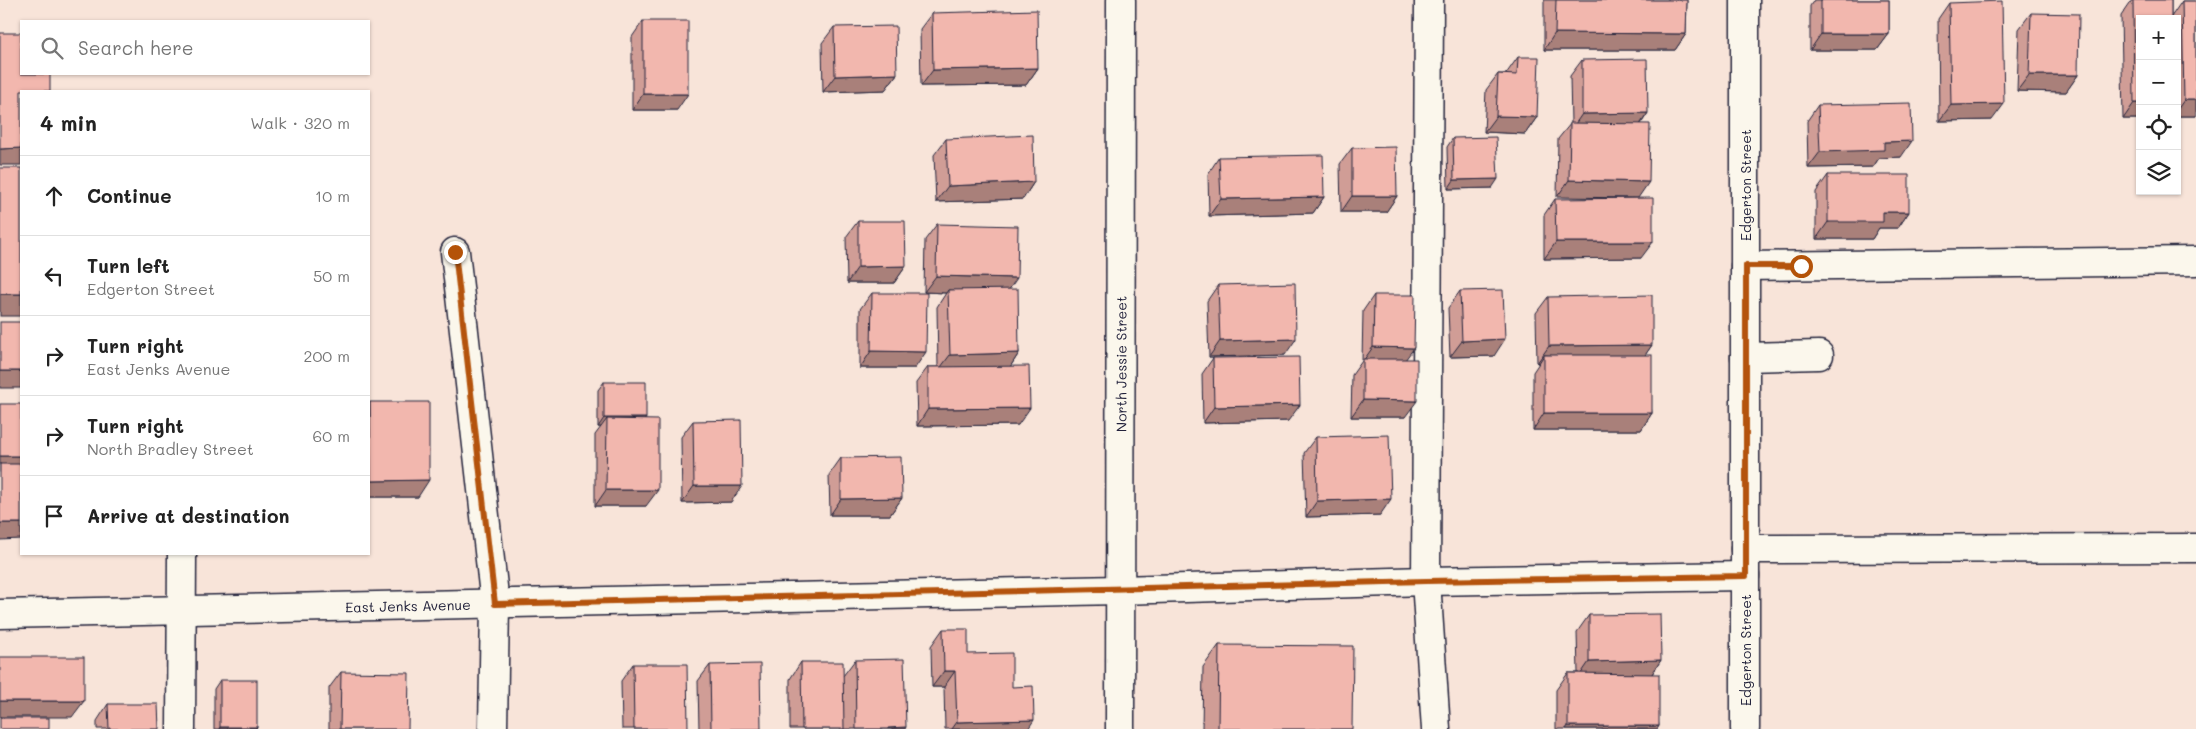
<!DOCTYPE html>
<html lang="en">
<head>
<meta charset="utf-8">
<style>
  :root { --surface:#fff; --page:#f2f2f2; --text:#222; --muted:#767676; --line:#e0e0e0 }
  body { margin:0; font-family:Mali,sans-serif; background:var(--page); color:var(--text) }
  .controls { position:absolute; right:15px; top:15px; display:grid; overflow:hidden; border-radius:0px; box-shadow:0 1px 4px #0004 }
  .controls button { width:45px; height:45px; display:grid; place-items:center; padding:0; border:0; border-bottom:1px solid var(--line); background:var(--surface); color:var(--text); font:25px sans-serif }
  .stop { position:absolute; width:15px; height:15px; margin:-11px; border:4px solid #b45309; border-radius:50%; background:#fff }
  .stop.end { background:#b45309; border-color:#fff; box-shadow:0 1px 5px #0008 }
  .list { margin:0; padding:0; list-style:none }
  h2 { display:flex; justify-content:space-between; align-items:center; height:65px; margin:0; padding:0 20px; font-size:21px }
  h2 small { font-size:16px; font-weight:400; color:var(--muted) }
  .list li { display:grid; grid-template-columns:32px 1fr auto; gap:15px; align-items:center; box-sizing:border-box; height:80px; padding:0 20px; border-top:1px solid var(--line) }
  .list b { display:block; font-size:19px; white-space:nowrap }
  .list p { margin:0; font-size:16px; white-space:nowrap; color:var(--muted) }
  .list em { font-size:16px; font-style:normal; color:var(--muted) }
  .icon { flex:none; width:28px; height:28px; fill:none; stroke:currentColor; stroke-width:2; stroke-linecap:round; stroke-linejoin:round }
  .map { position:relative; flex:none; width:2196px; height:729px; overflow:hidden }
  .search { position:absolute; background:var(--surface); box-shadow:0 1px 4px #0004; left:20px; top:20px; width:350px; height:55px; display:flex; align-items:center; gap:12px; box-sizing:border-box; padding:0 18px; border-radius:0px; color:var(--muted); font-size:19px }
  .panel { position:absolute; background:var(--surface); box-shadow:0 1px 4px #0004; left:20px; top:90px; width:350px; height:465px; border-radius:0px }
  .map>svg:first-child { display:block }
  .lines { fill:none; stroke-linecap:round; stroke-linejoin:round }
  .minor-casing { stroke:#22223b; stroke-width:31 }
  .minor { stroke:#fbf7ec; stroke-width:28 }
  .wall { fill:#d09d96; stroke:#22223b }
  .shaded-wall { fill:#a9807a; stroke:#22223b }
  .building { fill:#f2b7ae; stroke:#22223b }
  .route { stroke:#b45309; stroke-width:6 }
  .labels { text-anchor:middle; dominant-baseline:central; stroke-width:4; stroke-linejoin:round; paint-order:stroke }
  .street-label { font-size:14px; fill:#22223b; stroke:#fbf7ec }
</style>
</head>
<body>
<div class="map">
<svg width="2196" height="729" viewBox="0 0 2196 729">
  <rect width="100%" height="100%" fill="#f8e4d9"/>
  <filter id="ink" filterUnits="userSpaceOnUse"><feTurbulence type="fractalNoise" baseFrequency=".02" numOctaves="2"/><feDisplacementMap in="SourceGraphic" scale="10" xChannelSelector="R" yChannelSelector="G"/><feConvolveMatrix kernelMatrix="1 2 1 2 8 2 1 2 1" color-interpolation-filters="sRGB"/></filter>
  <g filter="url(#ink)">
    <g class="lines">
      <defs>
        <g id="minor">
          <polyline points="1429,0 1426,581 1436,729"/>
          <polyline points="455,252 495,604 493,729"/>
          <polyline points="1745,266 2196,261"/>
          <polyline points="1745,357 1819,355"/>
          <polyline points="1745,549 2196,548"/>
          <path id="s1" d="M 0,614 L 1120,590 L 1426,581 L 1745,576"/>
          <polyline points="181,729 182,554"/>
          <path id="s2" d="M 1120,729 L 1121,0"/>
          <polyline points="1745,729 1745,0"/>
        </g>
      </defs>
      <use href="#minor" class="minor-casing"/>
      <use href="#minor" class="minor"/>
    </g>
    <g class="wall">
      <polygon points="1545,0 1687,0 1686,34 1675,50 1544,50 1544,1"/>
      <polygon points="1814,0 1889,0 1889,34 1877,50 1810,50 1810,6"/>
      <polygon points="2132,0 2171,0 2171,17 2182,1 2196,1 2196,116 2177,116 2177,19 2140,19 2140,119 2123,119 2121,16"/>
      <polygon points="1949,3 1992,120 1939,121 1938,19"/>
      <polygon points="932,13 1038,68 1026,85 921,86 920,29"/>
      <polygon points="2031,13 2078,75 2066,92 2017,91 2019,29"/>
      <polygon points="643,21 677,110 632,110 632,37"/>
      <polygon points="834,27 897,74 885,90 823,92 822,43"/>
      <polygon points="1518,57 1537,117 1525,134 1484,132 1486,90 1498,74 1506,74"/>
      <polygon points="1582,60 1648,113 1641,124 1557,197 1558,139 1571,123 1570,76"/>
      <polygon points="1818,105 1901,157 1879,158 1873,167 1808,168 1807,121"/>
      <polygon points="1453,138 1492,188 1448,189 1447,147"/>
      <polygon points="946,139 1034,182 1023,199 936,202 934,155"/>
      <polygon points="1352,148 1397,196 1386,212 1341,212 1340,164"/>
      <polygon points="1219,157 1324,197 1313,213 1209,216 1208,174"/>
      <polygon points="1828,175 1909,212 1898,228 1879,228 1872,239 1816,239 1816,192"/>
      <polygon points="1555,199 1641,258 1544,259 1544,215"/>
      <polygon points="858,221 906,266 894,283 847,283 846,237"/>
      <polygon points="937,224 1009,289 1019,353 1010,367 1018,425 917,426 916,383 928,367 938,367 937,307 946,293 924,292 925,240"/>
      <polygon points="1218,285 1285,355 1209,357 1207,301"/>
      <polygon points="1460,291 1494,356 1450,357 1448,308"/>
      <polygon points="872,293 915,368 860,368 860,309"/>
      <polygon points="1374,295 1406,359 1405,417 1351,417 1352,375 1362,361 1363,311"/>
      <polygon points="1548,297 1652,345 1645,355 1652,413 1641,430 1533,430 1533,372 1539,363 1537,363 1536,313"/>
      <polygon points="1213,358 1288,421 1203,423 1202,374"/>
      <polygon points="604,382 645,419 646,506 595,506 595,435 601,427 598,427 598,390"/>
      <polygon points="370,402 418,497 369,497 369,404"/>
      <polygon points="693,421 731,502 682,503 681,437"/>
      <polygon points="1316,437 1380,515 1306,517 1304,453"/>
      <polygon points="841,458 902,498 890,515 830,515 829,475"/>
      <polygon points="1589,615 1661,660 1652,674 1659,726 1657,729 1556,729 1556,690 1568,673 1578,673 1577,632"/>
      <polygon points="943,629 968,654 1012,687 1028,729 945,729 944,687 932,687 931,646"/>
      <polygon points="1219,645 1352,729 1202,729 1203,667"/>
      <polygon points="855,660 905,729 790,729 790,679 801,662 843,676"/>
      <polygon points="633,664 688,729 622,729 621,681"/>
      <polygon points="710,665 761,729 699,729 698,681"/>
      <polygon points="341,672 408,729 329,729 329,688"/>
      <polygon points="220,680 257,727 256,729 214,729 214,689"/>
      <polygon points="108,704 159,729 97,729 97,721"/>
    </g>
    <g class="shaded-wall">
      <polygon points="1555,33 1686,34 1675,50 1544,50"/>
      <polygon points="1821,34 1889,34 1877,50 1810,50"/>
      <polygon points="1038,68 1026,85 921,86 933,70"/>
      <polygon points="897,74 885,90 823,92 835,76"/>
      <polygon points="2029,75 2078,75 2066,92 2017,91"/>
      <polygon points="643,94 688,94 677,110 632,110"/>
      <polygon points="2184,100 2196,100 2196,116 2177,116 2177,110"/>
      <polygon points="2134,103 2140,103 2140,119 2123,119"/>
      <polygon points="2004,104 1992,120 1939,121 1951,105"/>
      <polygon points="1648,113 1636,130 1571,130 1582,114"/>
      <polygon points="1496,116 1537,117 1525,134 1484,132"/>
      <polygon points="1912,141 1901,157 1879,158 1873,167 1808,168 1820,152 1884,142"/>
      <polygon points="21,148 21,165 0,165 0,149"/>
      <polygon points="1498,179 1492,188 1448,189 1454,180"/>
      <polygon points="1569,180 1649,182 1638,198 1557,197"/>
      <polygon points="1034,182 1023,199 936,202 948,186"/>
      <polygon points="1352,196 1397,196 1386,212 1341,212"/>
      <polygon points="1324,197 1313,213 1209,216 1221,199"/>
      <polygon points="1883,212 1909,212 1898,228 1879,228 1872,239 1816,239 1828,222"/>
      <polygon points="1556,242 1653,242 1641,258 1544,259"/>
      <polygon points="906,266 894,283 847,283 858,267"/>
      <polygon points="936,276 1017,278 1006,294 948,290 946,293 924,292"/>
      <rect x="0" y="294" width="21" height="22"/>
      <polygon points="1296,339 1285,355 1209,357 1220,341"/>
      <polygon points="1505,339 1494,356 1450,357 1462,341"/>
      <polygon points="1652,345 1641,361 1544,355 1539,363 1537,363 1549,346"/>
      <polygon points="1373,347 1414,348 1402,364 1363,361"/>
      <polygon points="871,351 926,352 915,368 860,368"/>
      <polygon points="1019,353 1008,370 938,371 950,355"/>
      <rect x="0" y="371" width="21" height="17"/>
      <polygon points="1363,400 1417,401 1405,417 1351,417"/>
      <polygon points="1300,405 1288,421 1203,423 1214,407"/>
      <polygon points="1030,408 1018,425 917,426 928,409"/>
      <polygon points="1544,413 1652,413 1641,430 1533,430"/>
      <polygon points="604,418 646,418 640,427 607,419 601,427 598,427"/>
      <rect x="0" y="456" width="21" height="16"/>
      <polygon points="429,480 418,497 369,497 369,484 371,481"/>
      <polygon points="694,486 742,486 731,502 682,503"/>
      <polygon points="606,490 658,490 646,506 595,506"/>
      <polygon points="902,498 890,515 830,515 841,499"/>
      <polygon points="1391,499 1380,515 1306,517 1317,501"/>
      <polygon points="0,523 21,523 21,539 0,540"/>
      <polygon points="1661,660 1650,677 1578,678 1589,662"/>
      <polygon points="944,671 955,671 944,687 932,687"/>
      <polygon points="0,701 84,701 72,717 0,717"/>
      <polygon points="1034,720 1028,729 952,729 957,722"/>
      <polygon points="1568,726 1659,726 1657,729 1566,729"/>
      <polygon points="220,727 257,727 256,729 219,729"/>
      <polygon points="906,727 905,729 888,729 888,728"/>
    </g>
    <g class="building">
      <polygon points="1556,0 1687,0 1686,34 1555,33"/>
      <rect x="1821" y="0" width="68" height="34"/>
      <polygon points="2133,0 2171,0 2171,19 2140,19 2140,103 2134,103"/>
      <polygon points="2002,1 2004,104 1951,105 1949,3"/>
      <polygon points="2182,1 2196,1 2196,100 2184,100"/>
      <polygon points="1037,10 1038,68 933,70 932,13"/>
      <polygon points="2031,13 2079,14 2078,75 2029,75"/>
      <rect x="643" y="21" width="45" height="73"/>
      <polygon points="896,26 897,74 835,76 834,27"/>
      <polygon points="0,33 21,33 21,74 50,74 50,91 21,91 21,148 0,149"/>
      <polygon points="1518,57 1539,57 1537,117 1496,116 1498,74 1517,75"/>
      <polygon points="1647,59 1648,113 1582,114 1582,60"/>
      <polygon points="1911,103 1912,141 1884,142 1884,150 1820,152 1818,105"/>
      <polygon points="1570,123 1650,124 1649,182 1569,180"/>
      <polygon points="1033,135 1034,182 948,186 946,139"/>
      <polygon points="1496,137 1498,179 1454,180 1453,138"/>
      <polygon points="1396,147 1397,196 1352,196 1352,148"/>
      <polygon points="1323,155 1324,197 1221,199 1219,157"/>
      <rect x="0" y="168" width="21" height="126"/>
      <polygon points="1828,175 1909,175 1909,212 1883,212 1883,222 1828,222"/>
      <polygon points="1653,198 1653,242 1556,242 1555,199"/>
      <polygon points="858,221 905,221 906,266 858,267"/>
      <polygon points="937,224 1018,226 1017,278 936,276"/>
      <polygon points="1295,283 1296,339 1220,341 1218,285"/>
      <polygon points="1018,289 1019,353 950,355 948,290"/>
      <polygon points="1503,290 1505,339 1462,341 1460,291"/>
      <polygon points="872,293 927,293 926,352 871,351"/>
      <polygon points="1374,295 1415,295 1414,348 1373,347"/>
      <polygon points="1652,295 1652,345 1549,346 1548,297"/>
      <rect x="0" y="322" width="21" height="49"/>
      <rect x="1544" y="355" width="108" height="58"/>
      <polygon points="1299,357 1300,405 1214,407 1213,358"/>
      <polygon points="1363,359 1417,359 1417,401 1363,400"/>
      <polygon points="1029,366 1030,408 928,409 928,367"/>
      <rect x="604" y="382" width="42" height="36"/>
      <polygon points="370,402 429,402 429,480 371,481"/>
      <rect x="0" y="404" width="21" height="52"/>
      <polygon points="607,419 658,420 658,490 606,490"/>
      <polygon points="741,420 742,486 694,486 693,421"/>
      <polygon points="1389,435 1391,499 1317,501 1316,437"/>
      <polygon points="901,457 902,498 841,499 841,458"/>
      <rect x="0" y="464" width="21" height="59"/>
      <polygon points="1660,614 1661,660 1589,662 1589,615"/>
      <polygon points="943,629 968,629 968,654 1012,653 1012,687 1033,686 1034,720 957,722 955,671 944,671"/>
      <polygon points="1219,645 1353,646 1352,729 1218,729"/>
      <rect x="0" y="657" width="84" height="44"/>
      <polygon points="904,659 906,727 888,728 888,729 856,729 855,660"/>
      <polygon points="801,662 843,662 844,729 802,729"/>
      <polygon points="633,664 687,664 688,729 634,729"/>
      <polygon points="760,664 761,729 711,729 710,665"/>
      <polygon points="341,672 409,673 408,729 340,729"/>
      <polygon points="1568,673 1659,674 1659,726 1568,726"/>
      <rect x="220" y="680" width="37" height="47"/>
      <polygon points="108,704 158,704 159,729 109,729"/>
      <rect x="0" y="718" width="49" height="11"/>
    </g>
  </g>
  <g class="lines" filter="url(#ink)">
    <polyline class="route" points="455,252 495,604 1426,581 1746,576 1746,266 1801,266"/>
  </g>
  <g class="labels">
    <g class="street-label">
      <text transform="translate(1745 185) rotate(-90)">Edgerton Street</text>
      <text stroke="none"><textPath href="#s2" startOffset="365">North Jessie Street</textPath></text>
      <text stroke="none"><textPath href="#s1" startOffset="408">East Jenks Avenue</textPath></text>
      <text transform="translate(1745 650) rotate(-90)">Edgerton Street</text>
    </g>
  </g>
</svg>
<div class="controls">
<button>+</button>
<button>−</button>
<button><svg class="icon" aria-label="locate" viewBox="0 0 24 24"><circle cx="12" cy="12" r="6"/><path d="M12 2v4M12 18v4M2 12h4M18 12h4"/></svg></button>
<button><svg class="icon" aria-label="layers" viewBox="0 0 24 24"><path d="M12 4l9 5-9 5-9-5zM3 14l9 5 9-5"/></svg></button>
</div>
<div class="stop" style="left:1801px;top:266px"></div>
<div class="stop end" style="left:455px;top:252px"></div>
<div class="search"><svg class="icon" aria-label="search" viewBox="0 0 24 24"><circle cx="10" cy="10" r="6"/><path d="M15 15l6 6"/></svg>Search here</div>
<section class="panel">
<h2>4 min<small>Walk · 320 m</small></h2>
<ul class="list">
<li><svg class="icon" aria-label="ahead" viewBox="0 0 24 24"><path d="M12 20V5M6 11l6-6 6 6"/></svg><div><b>Continue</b></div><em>10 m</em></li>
<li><svg class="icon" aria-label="left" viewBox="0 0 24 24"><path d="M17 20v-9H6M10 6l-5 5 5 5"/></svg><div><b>Turn left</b><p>Edgerton Street</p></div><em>50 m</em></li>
<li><svg class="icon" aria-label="right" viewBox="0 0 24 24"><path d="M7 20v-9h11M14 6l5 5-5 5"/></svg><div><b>Turn right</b><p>East Jenks Avenue</p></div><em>200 m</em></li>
<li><svg class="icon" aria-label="right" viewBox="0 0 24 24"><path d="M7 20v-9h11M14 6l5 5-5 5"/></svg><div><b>Turn right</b><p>North Bradley Street</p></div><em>60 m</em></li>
<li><svg class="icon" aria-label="arrive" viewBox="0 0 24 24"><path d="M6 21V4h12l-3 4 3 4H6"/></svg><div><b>Arrive at destination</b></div></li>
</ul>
</section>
</div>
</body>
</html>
